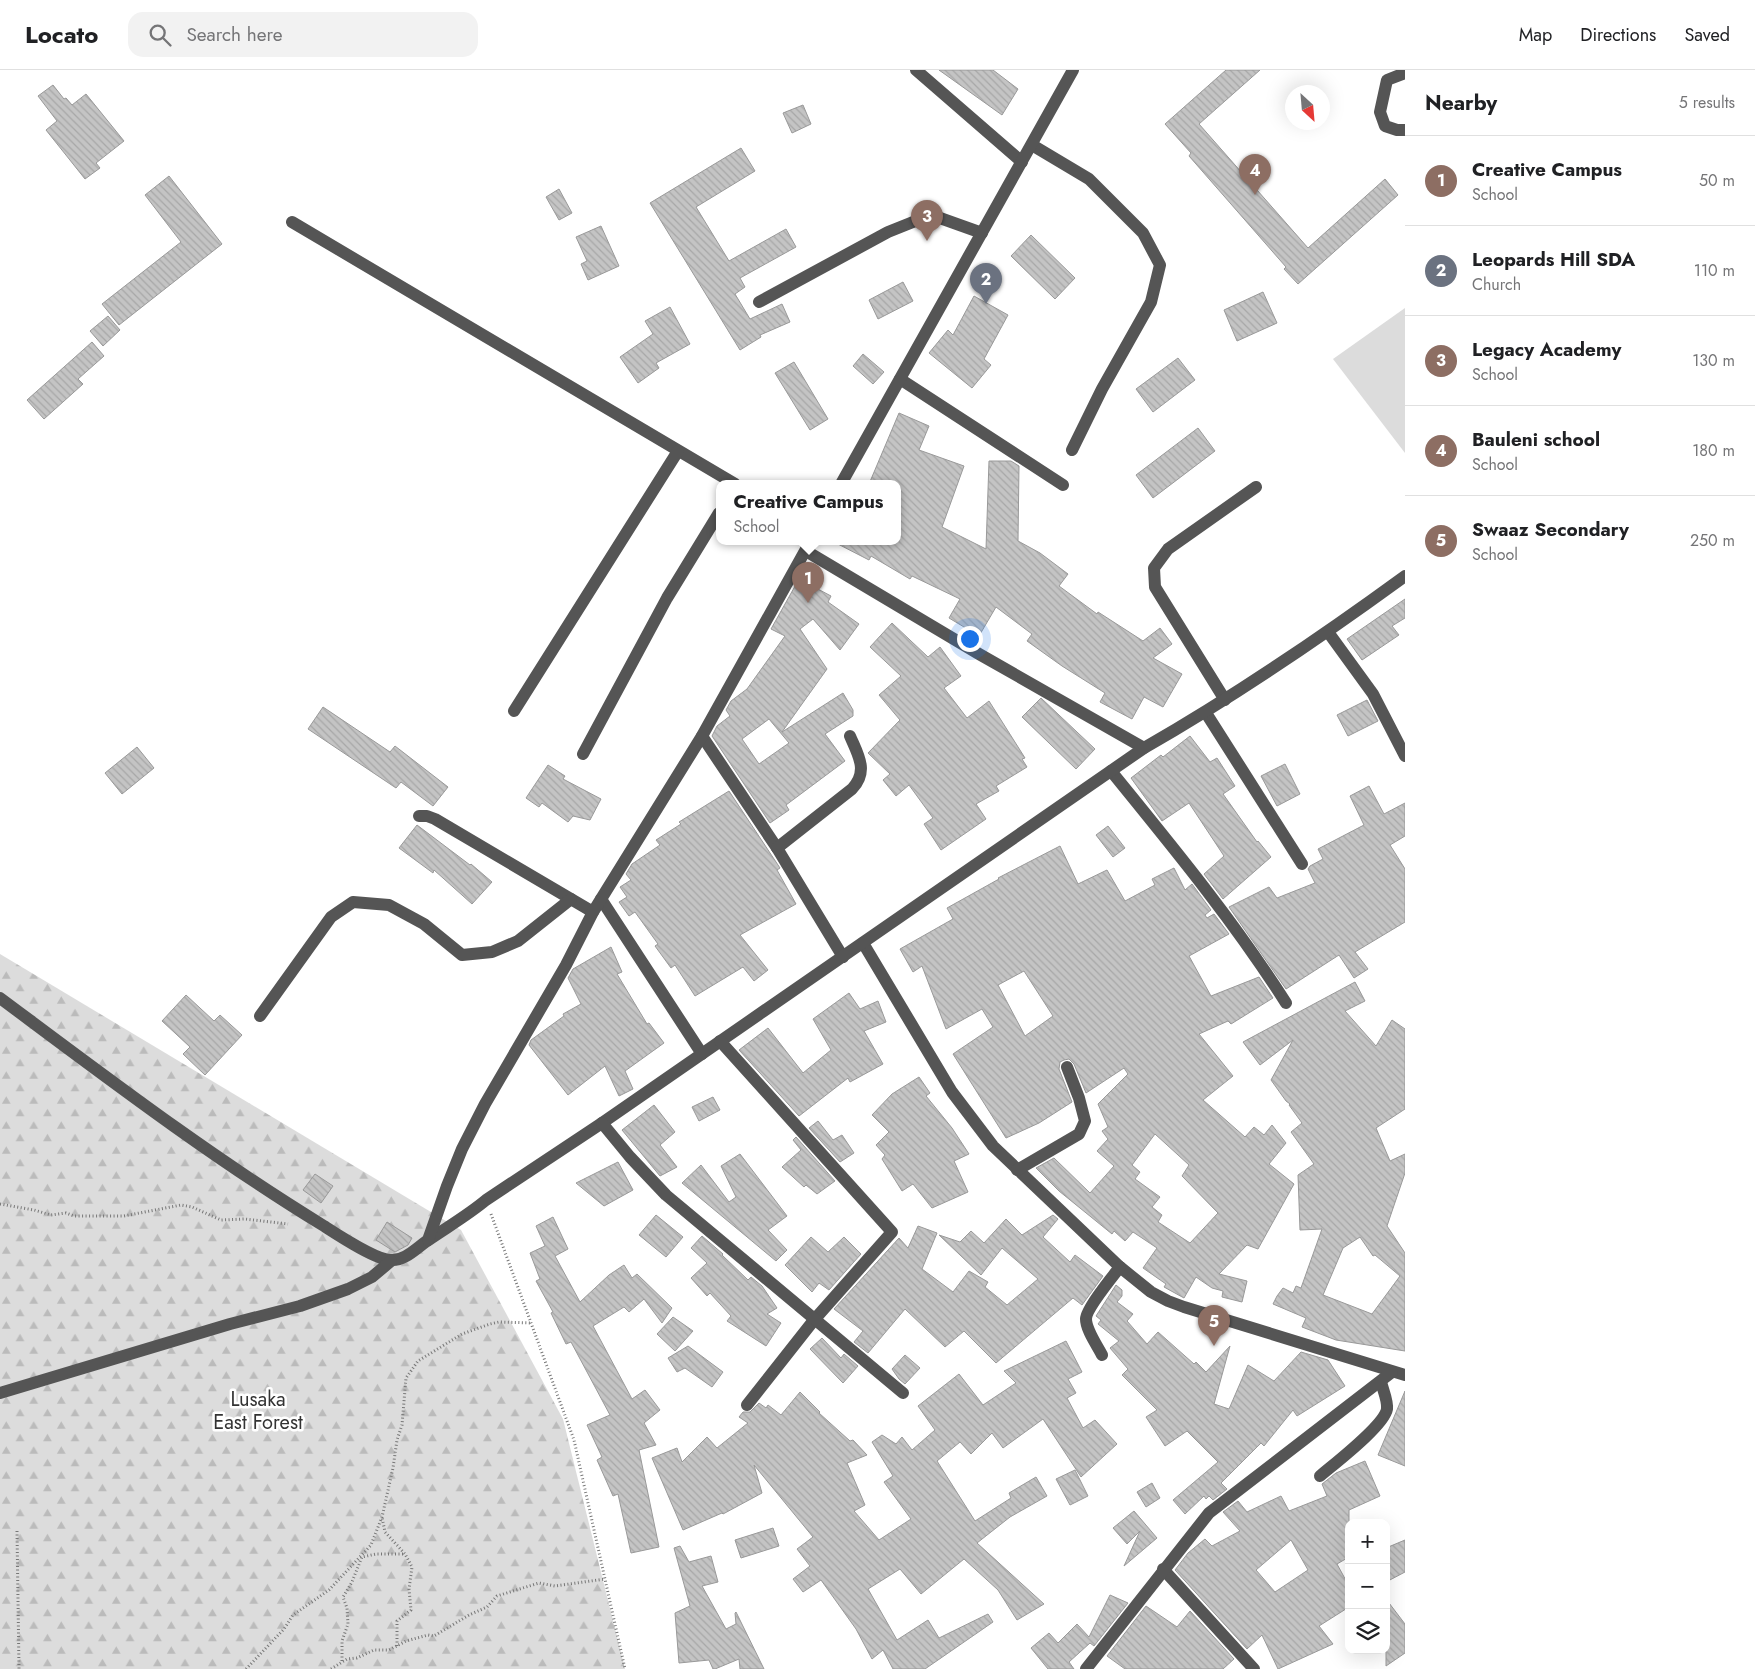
<!DOCTYPE html>
<html lang="en">
<head>
<meta charset="utf-8">
<style>
  :root { --surface:#fff; --page:#f2f2f2; --text:#202124; --muted:#757577; --line:#e0e0e0; --accent:#111827 }
  body { margin:0; font-family:Jost,sans-serif; background:var(--page); color:var(--text) }
  .controls { position:absolute; right:15px; bottom:15px; display:grid; overflow:hidden; border-radius:10px; box-shadow:0 5px 20px #0002 }
  .controls button { width:45px; height:45px; display:grid; place-items:center; padding:0; border:0; border-bottom:1px solid var(--line); background:var(--surface); color:var(--text); font:25px sans-serif }
  .compass { position:absolute; left:1285px; top:15px; width:45px; height:45px; border-radius:50%; background:var(--surface); box-shadow:0 5px 20px #0002; rotate:154deg }
  .you { position:absolute; left:969px; top:568px; width:18px; height:18px; margin:-12px; border:4px solid #fff; border-radius:50%; background:#1a73e8; box-shadow:0 0 0 8px #1a73e833 }
  .badge { display:grid; place-items:center; width:32px; height:32px; border-radius:50%; background:var(--accent); color:#fff; font-size:16px; font-weight:700 }
  .pin { position:absolute; translate:-50% -41px; filter:drop-shadow(0 1px 2px #0008) }
  .pin::after { content:''; position:absolute; top:26px; width:18px; height:15px; background:inherit; clip-path:polygon(0 0,100% 0,50% 100%) }
  .popup { position:absolute; left:716px; top:410px; width:185px; height:65px; box-sizing:border-box; display:grid; place-content:center; border-radius:10px; background:var(--surface); filter:drop-shadow(0 1px 4px #0005); font-size:16px; white-space:nowrap; color:var(--muted) }
  .popup b { font-size:19px; color:var(--text) }
  .popup::after { content:''; position:absolute; left:50%; top:100%; margin-left:-10px; border:10px solid transparent; border-top-color:var(--surface) }
  .list { margin:0; padding:0; list-style:none }
  h2 { display:flex; justify-content:space-between; align-items:center; height:65px; margin:0; padding:0 20px; font-size:21px }
  h2 small { font-size:16px; font-weight:400; color:var(--muted) }
  .list li { display:grid; grid-template-columns:32px 1fr auto; gap:15px; align-items:center; box-sizing:border-box; height:90px; padding:0 20px; border-top:1px solid var(--line) }
  .list b { display:block; font-size:19px; white-space:nowrap }
  .list p { margin:0; font-size:16px; white-space:nowrap; color:var(--muted) }
  .list em { font-size:16px; font-style:normal; color:var(--muted) }
  .icon { flex:none; width:28px; height:28px; fill:none; stroke:currentColor; stroke-width:2; stroke-linecap:round; stroke-linejoin:round }
  .map { position:relative; flex:none; width:1405px; height:1599px; overflow:hidden }
  header { display:flex; align-items:center; gap:30px; box-sizing:border-box; height:70px; padding:0 25px; background:var(--surface); border-bottom:1px solid var(--line) }
  header strong { font-size:24px }
  nav { display:flex; gap:28px; margin-inline-start:auto; font-size:18px }
  .search { width:350px; height:45px; background:var(--page); display:flex; align-items:center; gap:12px; box-sizing:border-box; padding:0 18px; border-radius:15px; color:var(--muted); font-size:19px }
  main { display:flex }
  aside { flex:1; background:var(--surface) }
  .map>svg:first-child { display:block }
  .grass { fill:#dcdcdc }
  .forest { fill:url(#forest-firs) }
  .building { fill:url(#building-back-hatch); stroke:#999; fill-rule:evenodd }
  .lines { fill:none; stroke-linecap:round; stroke-linejoin:round }
  .path { stroke:#777; stroke-width:3; stroke-dasharray:1 2.5; stroke-linecap:butt }
  .minor { stroke:#555; stroke-width:12 }
  .labels { text-anchor:middle; dominant-baseline:central; stroke-width:5; stroke-linejoin:round; paint-order:stroke }
  .park-label { font-size:20px; fill:#333; stroke:#fff }
</style>
</head>
<body>
<header>
<strong>Locato</strong>
<div class="search"><svg class="icon" aria-label="search" viewBox="0 0 24 24"><circle cx="10" cy="10" r="6"/><path d="M15 15l6 6"/></svg>Search here</div>
<nav><a>Map</a><a>Directions</a><a>Saved</a></nav>
</header>
<main>
<div class="map">
<svg width="1405" height="1599" viewBox="0 0 1405 1599">
  <defs>
    <pattern id="forest-firs" width="22" height="20" patternUnits="userSpaceOnUse" patternTransform="scale(1.25)"><rect width="22" height="20" fill="#dcdcdc"/><path d="M5 1l3.5 6h-7zM16 11l3.5 6h-7z" fill="#bbb"/></pattern>
    <pattern id="building-back-hatch" width="6" height="6" patternUnits="userSpaceOnUse" patternTransform="scale(1.25)"><rect width="6" height="6" fill="#c4c4c4"/><path d="M-1 5l2 2M0 0l6 6M5-1l2 2" fill="none" stroke="#a7a7a7"/></pattern>
  </defs>
  <rect width="100%" height="100%" fill="#fff"/>
  <polygon class="grass" points="1405,238 1405,383 1333,289"/>
  <polygon class="forest" points="0,884 461,1160 563,1349 625,1599 0,1599"/>
  <g class="building">
    <polygon points="939,0 993,0 1018,19 1002,45"/>
    <polygon points="1226,0 1260,0 1199,54 1308,178 1385,109 1398,125 1298,214 1284,199 1286,197 1189,86 1191,83 1165,54"/>
    <polygon points="53,15 64,29 66,28 72,35 86,24 124,71 96,93 100,98 85,109 46,60 57,51 38,26"/>
    <polygon points="803,35 811,54 792,63 783,43"/>
    <polygon points="741,78 755,101 696,137 729,191 786,159 796,177 740,208 745,217 735,224 750,249 782,234 790,252 760,265 761,267 740,280 650,133"/>
    <polygon points="169,106 222,174 119,255 102,234 181,172 145,125"/>
    <polygon points="559,119 572,143 559,150 546,127"/>
    <polygon points="601,156 619,196 588,210 581,194 587,191 576,167"/>
    <polygon points="1031,165 1075,208 1055,229 1011,186"/>
    <polygon points="903,212 913,231 878,249 869,230"/>
    <polygon points="1263,222 1277,253 1237,271 1224,240"/>
    <polygon points="974,226 1008,245 984,289 991,295 972,318 929,283 948,260 953,265"/>
    <polygon points="670,237 690,274 656,293 659,298 638,313 620,287 653,264 645,251"/>
    <polygon points="108,246 120,260 103,276 90,261"/>
    <polygon points="92,272 104,286 78,309 83,314 44,349 27,330"/>
    <polygon points="863,284 884,302 873,314 853,296"/>
    <polygon points="1178,288 1195,310 1153,342 1136,319"/>
    <polygon points="794,292 828,349 810,360 775,303"/>
    <polygon points="899,343 929,356 919,380 964,396 942,457 986,479 989,391 1011,391 1019,396 1018,471 1040,483 1068,504 1059,516 1097,544 1098,542 1143,571 1160,558 1172,574 1153,588 1182,604 1163,637 1144,627 1132,649 1100,632 1105,623 1062,596 1027,571 1032,564 996,537 979,566 949,548 960,529 912,506 910,509 871,486 869,490 834,472 897,472 897,414 869,414"/>
    <polygon points="1198,358 1215,381 1153,428 1136,405"/>
    <path d="M 799,509 L 831,526 L 828,532 L 859,554 L 840,580 L 813,549 L 800,559 L 827,599 L 782,662 L 843,623 L 853,640 L 853,646 L 825,664 L 845,691 L 786,735 L 789,740 L 770,753 L 712,666 L 717,656 L 730,646 L 726,640 L 731,631 L 747,619 L 785,566 L 771,559 ZM 769,649 L 789,673 L 759,694 L 742,669 Z"/>
    <polygon points="1405,529 1405,548 1392,556 1399,565 1362,590 1347,569"/>
    <polygon points="892,553 928,587 940,577 961,606 944,618 967,648 989,631 1025,688 1022,689 1027,697 996,716 999,721 976,734 986,749 941,780 924,754 933,748 909,715 896,726 883,710 890,704 868,683 900,650 879,625 901,606 870,577"/>
    <polygon points="1041,628 1095,679 1076,699 1022,647"/>
    <polygon points="1367,630 1378,651 1348,666 1337,645"/>
    <polygon points="323,637 390,682 395,676 448,717 433,736 401,712 396,718 308,659"/>
    <polygon points="1190,666 1210,692 1217,688 1235,716 1223,724 1257,772 1258,771 1271,787 1223,829 1204,804 1224,786 1189,733 1162,751 1131,708 1161,685 1163,687"/>
    <polygon points="137,677 154,698 122,724 105,703"/>
    <polygon points="1285,694 1300,724 1277,736 1261,706"/>
    <polygon points="548,695 565,706 563,709 601,729 590,750 573,746 568,752 542,733 539,737 526,728"/>
    <polygon points="1369,716 1384,744 1405,733 1405,766 1390,775 1405,799 1405,852 1355,882 1368,899 1354,908 1339,885 1286,919 1229,837 1269,817 1277,828 1315,813 1308,799 1310,796 1323,789 1318,779 1364,755 1350,726"/>
    <polygon points="729,721 780,798 777,800 796,834 740,865 768,900 754,911 743,897 695,926 675,895 671,898 655,876 658,874 635,842 629,846 619,832 627,827 620,817 631,810 626,804 632,794 660,775 656,770 681,754 679,752"/>
    <polygon points="417,755 470,795 471,794 492,812 472,834 434,800 433,803 399,778"/>
    <polygon points="1108,756 1125,778 1113,787 1096,765"/>
    <path d="M 1060,776 L 1078,814 L 1107,800 L 1125,831 L 1155,815 L 1152,809 L 1174,798 L 1185,820 L 1192,814 L 1211,840 L 1205,845 L 1207,848 L 1214,844 L 1229,864 L 1189,886 L 1211,926 L 1259,907 L 1273,928 L 1231,954 L 1228,951 L 1199,964 L 1233,1006 L 1203,1030 L 1245,1067 L 1254,1057 L 1264,1065 L 1272,1055 L 1286,1073 L 1269,1094 L 1294,1114 L 1258,1179 L 1247,1175 L 1219,1204 L 1247,1211 L 1242,1232 L 1222,1227 L 1223,1221 L 1212,1218 L 1196,1207 L 1184,1228 L 1164,1217 L 1166,1214 L 1143,1198 L 1157,1178 L 1133,1162 L 1125,1171 L 1114,1161 L 1112,1164 L 1059,1121 L 1036,1098 L 1054,1088 L 1090,1123 L 1114,1096 L 1097,1081 L 1108,1069 L 1102,1061 L 1108,1057 L 1098,1034 L 1128,1004 L 1124,998 L 1086,1023 L 1074,994 L 1069,989 L 1064,990 L 1060,992 L 1059,999 L 1072,1032 L 1039,1053 L 1006,1068 L 953,984 L 993,957 L 982,939 L 946,959 L 922,896 L 913,902 L 900,879 L 953,849 L 947,838 L 999,809 L 998,808 ZM 1024,901 L 1053,946 L 1025,966 L 998,915 ZM 1155,1064 L 1189,1095 L 1182,1106 L 1218,1143 L 1190,1173 L 1158,1152 L 1162,1145 L 1152,1137 L 1160,1127 L 1135,1109 L 1140,1102 L 1132,1095 Z"/>
    <polygon points="611,877 622,902 617,904 647,954 649,953 664,973 625,1001 633,1019 619,1026 605,996 568,1025 529,975 531,970 564,946 563,944 581,934 568,908 573,899"/>
    <path d="M 1355,912 L 1365,931 L 1345,941 L 1376,976 L 1392,950 L 1405,959 L 1405,1039 L 1376,1058 L 1390,1091 L 1405,1084 L 1405,1103 L 1387,1156 L 1405,1183 L 1405,1281 L 1336,1270 L 1302,1257 L 1306,1248 L 1273,1234 L 1277,1226 L 1283,1218 L 1293,1223 L 1296,1216 L 1301,1218 L 1322,1159 L 1300,1160 L 1298,1105 L 1314,1094 L 1291,1062 L 1302,1053 L 1289,1035 L 1290,1034 L 1286,1031 L 1271,1010 L 1293,970 L 1260,995 L 1243,972 ZM 1360,1167 L 1373,1186 L 1375,1185 L 1400,1206 L 1372,1244 L 1323,1225 L 1343,1178 Z"/>
    <polygon points="849,923 860,939 878,931 886,952 864,961 883,994 850,1012 848,1008 799,1046 739,980 768,958 803,1003 831,980 813,949"/>
    <polygon points="186,925 214,951 220,945 242,965 205,1005 183,984 190,977 162,951"/>
    <polygon points="919,1007 930,1023 926,1026 952,1058 969,1084 954,1091 968,1122 932,1138 913,1114 902,1121 882,1089 885,1085 876,1075 889,1062 872,1045 892,1024"/>
    <polygon points="713,1027 720,1040 699,1051 692,1037"/>
    <polygon points="654,1035 675,1062 660,1075 677,1097 660,1106 622,1060"/>
    <polygon points="818,1051 833,1070 842,1065 854,1083 840,1092 809,1058"/>
    <polygon points="796,1067 835,1111 817,1124 806,1115 804,1117 782,1097 801,1080 793,1070"/>
    <polygon points="740,1084 787,1146 768,1160 787,1180 776,1191 682,1113 701,1095 729,1132 736,1127 721,1096"/>
    <polygon points="618,1092 633,1120 604,1136 576,1113"/>
    <polygon points="315,1104 333,1116 321,1133 303,1120"/>
    <polygon points="656,1145 683,1167 666,1187 639,1165"/>
    <polygon points="1053,1145 1058,1149 1043,1167 1070,1192 1075,1185 1103,1206 1082,1235 1073,1228 996,1293 964,1261 945,1277 905,1239 868,1283 854,1272 863,1261 834,1239 899,1168 908,1178 918,1156 937,1163 922,1199 953,1222 969,1201 988,1212 985,1217 1007,1235 1038,1209 1002,1178 981,1205 939,1165 960,1172 971,1161 984,1173 1006,1149 1022,1165"/>
    <polygon points="553,1147 568,1179 555,1186 580,1232 609,1205 624,1195 632,1208 637,1204 672,1238 662,1253 644,1229 629,1242 624,1237 593,1256 632,1329 645,1320 660,1340 644,1353 656,1375 639,1380 659,1477 631,1483 618,1424 613,1426 597,1390 602,1387 587,1355 610,1345 571,1272 566,1274 551,1243 553,1242 536,1211 540,1209 530,1183 545,1176 536,1156"/>
    <polygon points="387,1152 412,1168 408,1175 395,1182 376,1170"/>
    <polygon points="702,1166 723,1184 722,1185 748,1210 751,1207 762,1216 777,1238 767,1244 781,1253 766,1276 727,1251 731,1246 710,1223 707,1226 691,1208 707,1193 691,1178"/>
    <polygon points="811,1167 828,1182 844,1167 861,1184 829,1220 819,1213 812,1222 785,1195"/>
    <polygon points="1116,1215 1122,1220 1122,1226 1117,1232 1133,1244 1127,1251 1147,1274 1158,1262 1194,1294 1196,1292 1206,1302 1230,1276 1214,1334 1229,1339 1248,1295 1274,1311 1301,1282 1328,1290 1345,1316 1297,1346 1293,1340 1264,1376 1261,1373 1221,1413 1227,1419 1213,1430 1209,1426 1206,1429 1204,1426 1185,1444 1173,1430 1218,1392 1187,1361 1165,1376 1146,1347 1157,1340 1122,1305 1128,1299 1110,1278 1119,1271 1098,1254 1101,1250 1096,1246"/>
    <polygon points="673,1247 693,1261 675,1281 657,1264"/>
    <polygon points="822,1268 841,1288 844,1284 858,1296 843,1313 810,1279"/>
    <polygon points="1066,1271 1082,1302 1068,1309 1076,1323 1067,1328 1083,1358 1095,1350 1117,1374 1081,1407 1043,1349 1003,1378 992,1363 971,1384 960,1372 937,1391 975,1451 1011,1428 1009,1423 1036,1407 1047,1426 1010,1447 977,1473 1044,1534 1017,1550 998,1520 964,1489 921,1524 900,1499 868,1519 897,1570 928,1550 939,1568 988,1544 993,1552 925,1599 893,1599 883,1580 872,1589 856,1559 821,1510 803,1522 793,1509 810,1496 797,1479 813,1467 754,1395 762,1423 723,1444 722,1443 683,1460 652,1388 677,1378 682,1392 707,1367 717,1378 748,1353 739,1347 743,1342 750,1342 759,1333 766,1338 768,1335 781,1345 800,1322 820,1342 819,1343 850,1371 853,1370 867,1385 847,1393 865,1435 854,1441 879,1470 911,1449 884,1412 893,1406 872,1372 882,1365 896,1374 902,1367 912,1380 935,1360 918,1336 959,1304 983,1335 1016,1313 1004,1301"/>
    <polygon points="688,1276 723,1302 712,1317 685,1298 677,1302 668,1288"/>
    <polygon points="905,1285 920,1298 905,1314 899,1309 892,1299"/>
    <polygon points="1405,1321 1405,1396 1378,1385"/>
    <path d="M 1365,1391 L 1380,1426 L 1349,1440 L 1349,1487 L 1337,1494 L 1349,1516 L 1349,1537 L 1319,1556 L 1333,1574 L 1278,1599 L 1262,1565 L 1247,1579 L 1175,1500 L 1188,1483 L 1205,1469 L 1212,1476 L 1240,1461 L 1223,1442 L 1238,1431 L 1247,1442 L 1281,1426 L 1289,1441 L 1327,1426 L 1322,1414 L 1336,1403 ZM 1291,1470 L 1308,1500 L 1275,1522 L 1256,1500 Z"/>
    <polygon points="1075,1400 1088,1426 1070,1435 1056,1409"/>
    <polygon points="1152,1413 1160,1428 1146,1437 1137,1422"/>
    <polygon points="1134,1441 1157,1468 1124,1496 1140,1461 1127,1474 1113,1458"/>
    <polygon points="773,1458 779,1476 741,1488 735,1470"/>
    <polygon points="1405,1470 1405,1502 1386,1512 1386,1478"/>
    <polygon points="680,1476 689,1492 711,1486 718,1512 702,1516 726,1559 736,1554 735,1543 736,1542 764,1599 740,1599 739,1589 715,1599 713,1599 709,1590 679,1593 675,1543 690,1536 674,1478"/>
    <polygon points="1110,1525 1128,1533 1094,1576 1090,1573 1069,1592 1074,1599 1048,1599 1031,1578 1049,1563 1058,1573 1077,1554 1089,1567"/>
    <polygon points="1386,1529 1405,1554 1405,1583 1386,1596"/>
    <polygon points="1146,1536 1177,1557 1190,1541 1234,1589 1223,1599 1125,1599 1107,1586"/>
  </g>
  <g class="lines">
    <g class="path">
      <polyline points="0,1134 34,1140 51,1145 66,1143 74,1146 124,1146 181,1135 192,1137 221,1150 245,1149 288,1154"/>
      <polyline points="491,1144 574,1370 625,1599"/>
      <polyline points="17,1461 19,1599"/>
      <polyline points="397,1576 397,1551 411,1540 409,1519 412,1497 405,1484"/>
      <polyline points="342,1591 342,1571 348,1554 347,1538 343,1527 352,1512 362,1487 376,1484 405,1484 385,1462 382,1447"/>
      <polyline points="246,1599 284,1559 293,1545 329,1520 371,1475 382,1447 393,1398 397,1370 402,1355 406,1308 418,1291 462,1264 490,1254 499,1252 532,1253"/>
      <polyline points="331,1599 347,1589 357,1588 374,1580 389,1580 406,1571 428,1565 434,1566 469,1545 487,1537 497,1526 539,1513 555,1516 605,1509"/>
    </g>
    <g class="minor">
      <polyline points="916,0 1022,92"/>
      <polyline points="1405,3 1387,10 1380,42 1385,56 1397,60 1405,60"/>
      <polyline points="1032,75 1089,109 1143,163 1160,195 1151,232 1102,319 1072,380"/>
      <polyline points="292,152 735,414"/>
      <polyline points="759,232 888,162 923,148 940,148 982,163"/>
      <polyline points="900,309 1063,415"/>
      <polyline points="841,414 1073,0"/>
      <polyline points="806,481 979,584 1144,678"/>
      <polyline points="1328,562 1373,624 1405,686"/>
      <polyline points="1225,630 1155,517 1154,498 1168,479 1256,417"/>
      <polyline points="514,641 678,381"/>
      <polyline points="1206,643 1302,794"/>
      <polyline points="702,666 777,778 843,887"/>
      <polyline points="583,684 667,528 719,443"/>
      <path d="M 1111,701 C 1172,776 1234,851 1286,933"/>
      <polyline points="419,746 427,746 435,749 593,842"/>
      <path d="M 777,778 L 852,719 C 869,701 858,685 850,666"/>
      <polyline points="601,829 702,984"/>
      <polyline points="863,873 952,1022 993,1076 1120,1197 1151,1222 1168,1231 1184,1237 1405,1305"/>
      <path d="M 0,928 C 106,1007 211,1087 324,1156 C 338,1165 376,1190 391,1190 C 406,1191 418,1176 430,1169 C 449,1156 468,1145 486,1130 L 602,1053 L 1144,678 C 1235,626 1320,568 1405,506"/>
      <polyline points="260,946 331,847 353,832 389,835 424,854 462,885 492,882 518,871 571,829"/>
      <polyline points="720,971 892,1162 814,1250 747,1335"/>
      <polyline points="602,1053 630,1087 666,1125 903,1323"/>
      <polyline points="1017,1100 1079,1064 1085,1051 1079,1028 1067,997"/>
      <polyline points="428,1170 447,1116 462,1079 485,1034 566,895 593,842 702,666 810,472"/>
      <path d="M 1102,1285 C 1097,1275 1086,1260 1086,1249 C 1086,1239 1113,1206 1120,1197"/>
      <polyline points="0,1323 230,1254 300,1236 348,1219 372,1207 391,1191"/>
      <path d="M 1320,1406 C 1334,1394 1384,1356 1387,1339 C 1388,1331 1383,1320 1381,1312"/>
      <polyline points="1163,1499 1254,1599"/>
      <polyline points="1086,1599 1209,1443 1392,1302"/>
    </g>
  </g>
  <g class="labels">
    <g class="park-label">
      <text x="258" y="1329">Lusaka<tspan x="258" dy="23">East Forest</tspan></text>
    </g>
  </g>
</svg>
<div class="controls">
<button>+</button>
<button>−</button>
<button><svg class="icon" aria-label="layers" viewBox="0 0 24 24"><path d="M12 4l9 5-9 5-9-5zM3 14l9 5 9-5"/></svg></button>
</div>
<svg class="compass" viewBox="-18 -18 36 36"><path d="M0-13l5 13h-10z" fill="#e53935"/><path d="M0 13l5-13h-10z" fill="#757577"/></svg>
<div class="you"></div>
<div class="pin badge" style="left:808px;top:533px;background:#8d6e63">1</div>
<div class="popup"><b>Creative Campus</b>School</div>
<div class="pin badge" style="left:986px;top:234px;background:#6b7280">2</div>
<div class="pin badge" style="left:927px;top:171px;background:#8d6e63">3</div>
<div class="pin badge" style="left:1255px;top:125px;background:#8d6e63">4</div>
<div class="pin badge" style="left:1214px;top:1276px;background:#8d6e63">5</div>
</div>
<aside>
<h2>Nearby<small>5 results</small></h2>
<ul class="list">
<li><span class="badge" style="background:#8d6e63">1</span><div><b>Creative Campus</b><p>School</p></div><em>50 m</em></li>
<li><span class="badge" style="background:#6b7280">2</span><div><b>Leopards Hill SDA</b><p>Church</p></div><em>110 m</em></li>
<li><span class="badge" style="background:#8d6e63">3</span><div><b>Legacy Academy</b><p>School</p></div><em>130 m</em></li>
<li><span class="badge" style="background:#8d6e63">4</span><div><b>Bauleni school</b><p>School</p></div><em>180 m</em></li>
<li><span class="badge" style="background:#8d6e63">5</span><div><b>Swaaz Secondary</b><p>School</p></div><em>250 m</em></li>
</ul>
</aside>
</main>
</body>
</html>
